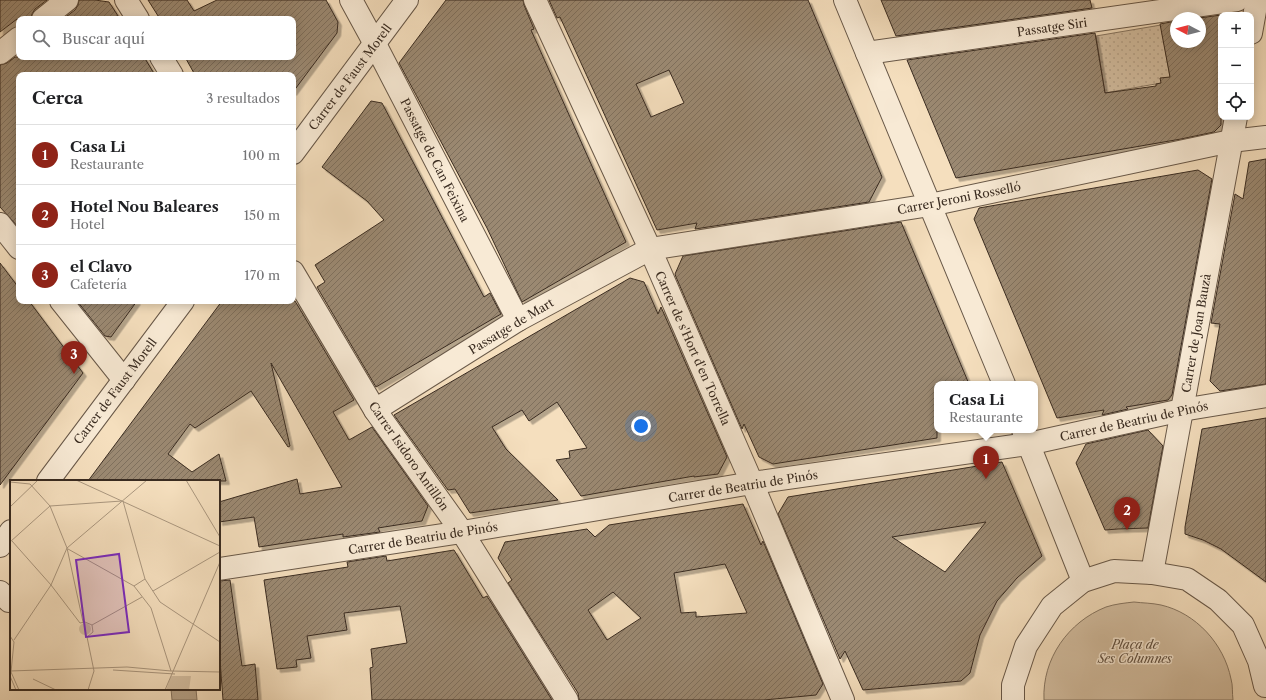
<!DOCTYPE html>
<html lang="es">
<head>
<meta charset="utf-8">
<style>
  :root { --surface:#fff; --page:#f6f6f6; --text:#202124; --muted:#757577; --line:#e0e0e0; --accent:#8f2418 }
  body { margin:0; font-family:"Libre Caslon Text",serif; background:var(--page); color:var(--text) }
  .controls { position:absolute; right:12px; top:12px; display:grid; overflow:hidden; border-radius:8px; box-shadow:0 2px 10px #0003 }
  .controls button { width:36px; height:36px; display:grid; place-items:center; padding:0; border:0; border-bottom:1px solid var(--line); background:var(--surface); color:var(--text); font:20px sans-serif }
  .compass { position:absolute; left:1170px; top:12px; width:36px; height:36px; border-radius:50%; background:var(--surface); box-shadow:0 2px 10px #0003; rotate:277deg }
  .you { position:absolute; left:641px; top:426px; width:14px; height:14px; margin:-10px; border:3px solid #fff; border-radius:50%; background:#1a73e8; box-shadow:0 0 0 6px #1a73e833 }
  .badge { display:grid; place-items:center; width:26px; height:26px; border-radius:50%; background:var(--accent); color:#fff; font-size:13px; font-weight:700 }
  .pin { position:absolute; translate:-50% -33px; filter:drop-shadow(0 1px 2px #0008) }
  .pin::after { content:''; position:absolute; top:21px; width:14px; height:12px; background:inherit; clip-path:polygon(0 0,100% 0,50% 100%) }
  .popup { position:absolute; left:934px; top:381px; width:104px; height:52px; box-sizing:border-box; display:grid; place-content:center; border-radius:8px; background:var(--surface); filter:drop-shadow(0 1px 3px #0005); font-size:13px; white-space:nowrap; color:var(--muted) }
  .popup b { font-size:15px; color:var(--text) }
  .popup::after { content:''; position:absolute; left:50%; top:100%; margin-left:-8px; border:8px solid transparent; border-top-color:var(--surface) }
  .list { margin:0; padding:0; list-style:none }
  h2 { display:flex; justify-content:space-between; align-items:center; height:52px; margin:0; padding:0 16px; font-size:17px }
  h2 small { font-size:13px; font-weight:400; color:var(--muted) }
  .list li { display:grid; grid-template-columns:26px 1fr auto; gap:12px; align-items:center; box-sizing:border-box; height:60px; padding:0 16px; border-top:1px solid var(--line) }
  .list b { display:block; font-size:15px; white-space:nowrap }
  .list p { margin:0; font-size:13px; white-space:nowrap; color:var(--muted) }
  .list em { font-size:13px; font-style:normal; color:var(--muted) }
  .icon { flex:none; width:22px; height:22px; fill:none; stroke:currentColor; stroke-width:2; stroke-linecap:round; stroke-linejoin:round }
  .map { position:relative; flex:none; width:1266px; height:700px; overflow:hidden }
  .search { position:absolute; background:var(--surface); box-shadow:0 2px 10px #0003; left:16px; top:16px; width:280px; height:44px; display:flex; align-items:center; gap:10px; box-sizing:border-box; padding:0 14px; border-radius:8px; color:var(--muted); font-size:15px }
  .panel { position:absolute; background:var(--surface); box-shadow:0 2px 10px #0003; left:16px; top:72px; width:280px; height:232px; border-radius:8px }
  .map>svg:first-child { display:block }
  .grass { fill:url(#grass-dots); stroke:#877662 }
  .park { fill:#d5c0a3; stroke:#877662 }
  .water { fill:#b5a288; stroke:#83725e }
  .building { fill:url(#building-hatch); stroke:#392b20; fill-rule:evenodd; filter:url(#shadow) }
  .lines { fill:none; stroke-linecap:round; stroke-linejoin:round }
  .minor-casing { stroke:#685848; stroke-width:24 }
  .tertiary-casing { stroke:#685848; stroke-width:24 }
  .minor { stroke:#f8ead5; stroke-width:22 }
  .tertiary { stroke:#f8ead5; stroke-width:22 }
  .labels { text-anchor:middle; dominant-baseline:central; stroke-width:3; stroke-linejoin:round; paint-order:stroke }
  .street-label { font-size:12px; fill:#392b20; stroke:#f8ead5 }
  .park-label { font-size:12px; font-style:italic; fill:#605041; stroke:#f8ead5 }
  .inset-road { fill:none; stroke:#aa977f; stroke-width:1 }
  .view { fill:#7b2cbf; fill-opacity:0.15; stroke:#7b2cbf; stroke-width:2 }
  .inset-edge { fill:none; stroke:#392b20; stroke-width:2 }
</style>
</head>
<body>
<div class="map">
<svg width="1266" height="700" viewBox="0 0 1266 700">
  <defs>
    <pattern id="grass-dots" width="8" height="8" patternUnits="userSpaceOnUse"><rect width="8" height="8" fill="#d5c0a3"/><path d="M2 2h.1M6 6h.1" fill="none" stroke="#b8a58c" stroke-width="1.8" stroke-linecap="round"/></pattern>
    <pattern id="building-hatch" width="6" height="6" patternUnits="userSpaceOnUse"><rect width="6" height="6" fill="#9b8972"/><path d="M-1 1l2-2M0 6l6-6M5 7l2-2" fill="none" stroke="#7f705d"/></pattern>
    <filter id="shadow"><feDropShadow dx="3.5" dy="3.5" stdDeviation="0" flood-color="#0004"/></filter>
  </defs>
  <rect width="100%" height="100%" fill="#f5dfbe"/>
  <filter id="stains"><feTurbulence type="fractalNoise" baseFrequency=".005" numOctaves="4"/><feColorMatrix values="0 0 0 0 .2 0 0 0 0 .09 0 0 0 0 .02 0 0 0 .5 -.17"/></filter>
  <radialGradient id="worn" r=".72"><stop offset=".6" stop-color="#630" stop-opacity="0"/><stop offset="1" stop-color="#630" stop-opacity=".3"/></radialGradient>
  <polygon class="grass" points="1161,25 1170,77 1161,83 1105,93 1096,36"/>
  <path class="park" d="M 1134,602 C 1142,603 1152,603 1161,605 C 1196,613 1224,644 1231,679 C 1233,685 1232,693 1233,700 L 1044,700 C 1042,659 1068,622 1106,607 C 1115,604 1125,603 1134,602 Z"/>
  <polygon class="water" points="171,689 196,689 197,700 172,700"/>
  <g class="building">
    <polygon points="0,0 47,0 35,9 32,14 31,19 17,19 0,32"/>
    <polygon points="79,0 95,0 109,2 120,19 63,19 75,10 78,5"/>
    <polygon points="148,0 187,0 194,11 217,0 326,0 338,22 337,33 293,92 293,75 195,75 185,57 293,57 293,19 160,19"/>
    <polygon points="446,0 523,0 524,5 534,29 531,30 626,242 522,302 487,228 399,63"/>
    <path d="M 549,0 L 808,0 L 882,177 L 869,202 L 695,229 L 697,223 L 657,230 L 576,52 L 560,17 L 557,18 ZM 669,70 L 684,103 L 651,117 L 636,84 Z"/>
    <polygon points="881,0 1090,0 1092,8 896,36"/>
    <polygon points="1221,15 1221,125 1214,132 1181,139 956,178 907,60 1095,33 1105,93 1156,86 1156,84 1161,83 1160,78 1170,77 1160,24 1176,21 1176,42 1200,42 1199,18"/>
    <polygon points="15,57 144,57 155,75 19,75 19,228 0,207 0,65 7,63"/>
    <polygon points="371,101 382,103 484,297 490,293 501,314 376,387 317,287 325,282 315,265 384,220 367,201 322,167"/>
    <polygon points="1266,159 1266,384 1220,391 1210,381 1220,324 1211,323 1235,194 1243,199 1249,162"/>
    <polygon points="1198,170 1212,179 1172,395 1168,400 1126,407 1128,409 1102,415 1104,410 1057,418 974,219 979,208"/>
    <polygon points="901,222 969,384 937,384 937,438 773,464 759,457 744,424 742,429 676,277 675,274 683,256"/>
    <polygon points="0,263 19,288 19,301 29,301 83,373 0,485"/>
    <polygon points="630,278 644,282 658,314 661,307 727,457 718,474 694,477 694,476 581,496 556,460 570,458 569,451 587,448 557,402 529,421 522,410 492,427 506,449 558,500 470,513 455,489 448,490 394,415"/>
    <polygon points="77,301 137,301 111,337 105,336"/>
    <polygon points="222,301 295,301 354,400 333,412 349,440 372,427 428,506 422,521 378,528 380,532 343,537 343,534 259,547 254,517 219,522 219,502 297,479 300,494 342,487 271,363 290,446 288,447 251,391 195,428 190,424 168,454 192,472 219,454 226,481 88,481"/>
    <polygon points="1266,418 1266,582 1221,549 1203,540 1185,534 1185,527 1202,429"/>
    <polygon points="1148,430 1163,446 1148,528 1118,529 1105,530 1076,463 1086,444"/>
    <path d="M 1002,462 L 1042,556 L 1017,578 L 997,601 L 980,635 L 970,673 L 961,681 L 863,690 L 845,651 L 840,659 L 778,514 L 788,497 ZM 986,522 L 945,572 L 892,537 L 936,530 Z"/>
    <path d="M 743,504 L 761,545 L 763,541 L 823,684 L 816,695 L 764,700 L 579,700 L 578,693 L 508,583 L 512,580 L 498,558 L 505,542 L 587,529 L 595,537 L 609,525 ZM 725,564 L 747,613 L 696,617 L 696,612 L 681,613 L 674,573 ZM 613,592 L 641,618 L 607,640 L 588,610 Z"/>
    <polygon points="454,550 483,598 487,596 552,700 372,700 370,668 373,667 371,649 407,643 400,606 344,613 347,630 307,636 311,658 296,660 297,667 277,669 264,580 348,567 347,562 386,556 387,561"/>
    <polygon points="230,580 242,666 255,664 258,700 223,700 219,647 219,581"/>
  </g>
  <g class="lines">
    <defs>
      <g id="minor">
        <polyline points="126,0 138,19"/>
        <polyline points="351,0 375,44 518,320"/>
        <polyline points="535,0 650,249 752,483 843,700"/>
        <polyline points="43,19 67,0"/>
        <polyline points="1251,33 1257,0"/>
        <polyline points="0,53 19,38"/>
        <polyline points="867,53 1237,0"/>
        <polyline points="161,57 172,75"/>
        <polyline points="0,224 19,248"/>
        <polyline points="293,272 375,410 462,532 567,700"/>
        <polyline points="61,301 124,380"/>
        <polyline points="375,410 518,320 650,249 930,205 1231,141 1266,137"/>
        <polyline points="219,569 462,532 752,483 1028,444 1182,410 1266,396"/>
        <polyline points="1152,573 1236,117"/>
        <polyline points="0,592 9,601 11,601"/>
      </g>
      <g id="tertiary">
        <polyline points="845,0 1004,384"/>
        <polyline points="293,153 407,0"/>
        <polyline points="1023,430 1083,581"/>
        <polyline points="48,481 183,301"/>
        <polyline points="0,546 11,531"/>
        <polyline points="1013,700 1013,685 1026,646 1052,606 1083,581 1114,571 1152,573 1187,579 1218,600 1243,625 1259,661 1265,686 1266,686"/>
      </g>
    </defs>
    <use href="#minor" class="minor-casing"/>
    <use href="#tertiary" class="tertiary-casing"/>
    <use href="#minor" class="minor"/>
    <use href="#tertiary" class="tertiary"/>
  </g>
  <g class="labels">
    <g class="street-label">
      <text transform="translate(1052 27) rotate(-8)">Passatge Siri</text>
      <text transform="translate(350 77) rotate(-53)">Carrer de Faust Morell</text>
      <text transform="translate(435 160) rotate(63)">Passatge de Can Feixina</text>
      <text transform="translate(959 198) rotate(-11)">Carrer Jeroni Rosselló</text>
      <text transform="translate(511 326) rotate(-31)">Passatge de Mart</text>
      <text transform="translate(1196 333) rotate(-80)">Carrer de Joan Bauzà</text>
      <text transform="translate(693 348) rotate(66)">Carrer de s'Hort d'en Torrella</text>
      <text transform="translate(115 391) rotate(-53)">Carrer de Faust Morell</text>
      <text transform="translate(1134 421) rotate(-12)">Carrer de Beatriu de Pinós</text>
      <text transform="translate(409 456) rotate(55)">Carrer Isidoro Antillón</text>
      <text transform="translate(743 486) rotate(-9)">Carrer de Beatriu de Pinós</text>
      <text transform="translate(423 538) rotate(-9)">Carrer de Beatriu de Pinós</text>
    </g>
    <g class="park-label">
      <text x="1135" y="644">Plaça de<tspan x="1135" dy="14">Ses Columnes</tspan></text>
    </g>
  </g>
  <g transform="translate(10 480)">
    <rect width="210" height="210" fill="#f5dfbe"/>
    <path d="M69 149a6 6 0 1 1 12 0a6 6 0 1 1-12 0ZM 161,196 L 181,196 L 179,210 L 156,210 Z" fill="#d5c0a3"/>
    <path class="inset-road" d="M 66,0 L 210,66M 176,0 L 210,57M 0,2 L 20,4 L 40,26 L 57,68 L 73,142M 113,21 L 135,99M 0,27 L 28,0M 2,61 L 41,105 L 70,143 L 75,142 L 82,145 L 83,152 L 77,157 L 84,191 L 78,210M 0,62 L 40,26 L 112,21M 58,69 L 124,106M 143,111 L 210,72M 82,145 L 132,117M 0,156 L 4,162 L 1,192 L 9,210M 4,160 L 41,105 L 57,68 L 137,0M 103,190 L 165,194M 0,191 L 117,187 L 161,191 L 210,192M 161,191 L 141,128 L 124,106 L 135,99 L 150,122 L 210,162M 0,196 L 6,210M 23,199 L 46,210M 155,210 L 210,82"/>
    <path class="view" d="M 109,74 L 119,152 L 76,157 L 66,80 Z"/>
    <rect width="210" height="210" class="inset-edge"/>
  </g>
  <rect width="100%" height="100%" filter="url(#stains)"/>
  <rect width="100%" height="100%" fill="url(#worn)"/>
</svg>
<div class="controls">
<button>+</button>
<button>−</button>
<button><svg class="icon" aria-label="locate" viewBox="0 0 24 24"><circle cx="12" cy="12" r="6"/><path d="M12 2v4M12 18v4M2 12h4M18 12h4"/></svg></button>
</div>
<svg class="compass" viewBox="-18 -18 36 36"><path d="M0-13l5 13h-10z" fill="#e53935"/><path d="M0 13l5-13h-10z" fill="#757577"/></svg>
<div class="you"></div>
<div class="pin badge" style="left:986px;top:479px">1</div>
<div class="popup"><b>Casa Li</b>Restaurante</div>
<div class="pin badge" style="left:1127px;top:530px">2</div>
<div class="pin badge" style="left:74px;top:374px">3</div>
<div class="search"><svg class="icon" aria-label="search" viewBox="0 0 24 24"><circle cx="10" cy="10" r="6"/><path d="M15 15l6 6"/></svg>Buscar aquí</div>
<section class="panel">
<h2>Cerca<small>3 resultados</small></h2>
<ul class="list">
<li><span class="badge">1</span><div><b>Casa Li</b><p>Restaurante</p></div><em>100 m</em></li>
<li><span class="badge">2</span><div><b>Hotel Nou Baleares</b><p>Hotel</p></div><em>150 m</em></li>
<li><span class="badge">3</span><div><b>el Clavo</b><p>Cafetería</p></div><em>170 m</em></li>
</ul>
</section>
</div>
</body>
</html>
